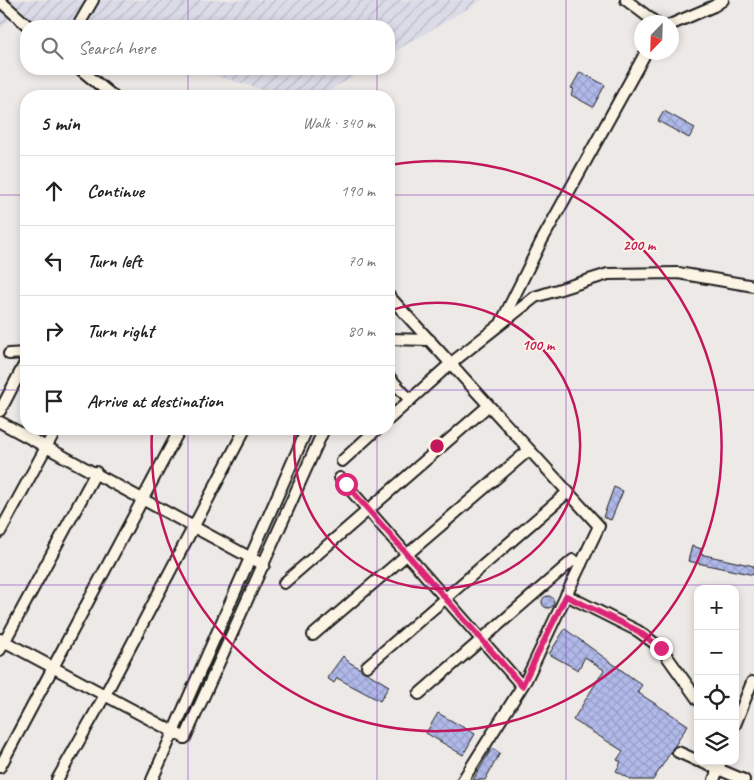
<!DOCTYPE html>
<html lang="en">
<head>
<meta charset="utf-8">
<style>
  :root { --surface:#fff; --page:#f6f6f6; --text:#222; --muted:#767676; --line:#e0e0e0 }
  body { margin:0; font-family:Caveat,sans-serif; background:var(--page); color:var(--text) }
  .controls { position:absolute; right:15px; bottom:15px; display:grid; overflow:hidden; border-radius:10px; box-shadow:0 2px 8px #0003 }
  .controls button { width:45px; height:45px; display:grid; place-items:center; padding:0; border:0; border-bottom:1px solid var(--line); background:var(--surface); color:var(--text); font:25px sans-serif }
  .compass { position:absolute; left:634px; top:15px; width:45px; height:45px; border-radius:50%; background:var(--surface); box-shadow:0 2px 8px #0003; rotate:203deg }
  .stop { position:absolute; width:15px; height:15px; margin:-11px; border:4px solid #db2777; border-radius:50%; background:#fff }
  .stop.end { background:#db2777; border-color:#fff; box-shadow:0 1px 5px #0008 }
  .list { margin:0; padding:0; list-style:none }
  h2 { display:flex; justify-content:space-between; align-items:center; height:65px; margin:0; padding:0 20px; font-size:21px }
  h2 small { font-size:16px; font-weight:400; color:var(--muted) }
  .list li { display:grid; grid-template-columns:32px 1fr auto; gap:15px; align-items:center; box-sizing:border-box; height:70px; padding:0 20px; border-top:1px solid var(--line) }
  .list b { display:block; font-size:19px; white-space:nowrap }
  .list em { font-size:16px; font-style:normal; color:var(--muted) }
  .icon { flex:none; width:28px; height:28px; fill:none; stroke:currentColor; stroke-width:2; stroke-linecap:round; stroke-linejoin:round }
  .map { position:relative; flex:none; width:754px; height:780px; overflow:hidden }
  .search { position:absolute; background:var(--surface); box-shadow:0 2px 8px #0003; left:20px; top:20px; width:375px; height:55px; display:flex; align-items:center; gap:12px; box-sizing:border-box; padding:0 18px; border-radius:20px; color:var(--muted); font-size:19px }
  .panel { position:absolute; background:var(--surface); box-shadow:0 2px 8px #0003; left:20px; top:90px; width:375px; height:345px; border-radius:20px }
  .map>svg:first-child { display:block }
  .industrial { fill:url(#industrial-furrows) }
  .building { fill:url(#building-cross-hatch); stroke:#1c1c1c }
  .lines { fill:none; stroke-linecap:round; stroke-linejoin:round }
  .minor-casing { stroke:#1c1c1c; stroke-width:14 }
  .minor { stroke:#fcf5e5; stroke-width:10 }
  .route { stroke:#db2777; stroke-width:6 }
  .grid { fill:none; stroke:#7b2cbf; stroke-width:1; stroke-opacity:0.55 }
  .ring { fill:none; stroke:#c2185b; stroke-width:2.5 }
  .centre { fill:#c2185b; stroke:#fcf5e5; stroke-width:2.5 }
  .ring-label { font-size:15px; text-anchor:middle; font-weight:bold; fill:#c2185b; stroke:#fcf5e5; stroke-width:4; stroke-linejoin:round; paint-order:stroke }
</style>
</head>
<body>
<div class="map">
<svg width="754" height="780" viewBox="0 0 754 780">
  <defs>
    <pattern id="industrial-furrows" width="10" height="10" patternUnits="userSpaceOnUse" patternTransform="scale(1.25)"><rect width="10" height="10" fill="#dbdbe7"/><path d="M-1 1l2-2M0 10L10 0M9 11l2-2" fill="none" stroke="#bbbbc6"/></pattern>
    <pattern id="building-cross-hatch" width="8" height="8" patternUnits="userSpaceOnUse" patternTransform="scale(1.25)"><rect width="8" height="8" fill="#b0b9e9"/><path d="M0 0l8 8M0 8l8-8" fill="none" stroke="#979ec7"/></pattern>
  </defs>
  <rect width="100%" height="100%" fill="#ede9e6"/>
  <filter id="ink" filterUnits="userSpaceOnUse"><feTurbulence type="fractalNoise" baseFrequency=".02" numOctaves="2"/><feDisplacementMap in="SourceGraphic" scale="10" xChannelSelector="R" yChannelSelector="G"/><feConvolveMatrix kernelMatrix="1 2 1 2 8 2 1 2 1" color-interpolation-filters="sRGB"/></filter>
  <g filter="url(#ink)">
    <g class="industrial">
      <polygon points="0,0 482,0 389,55 389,26 52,26 14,15 0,29"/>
      <polygon points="193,69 366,69 320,96 285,96"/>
    </g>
    <g class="building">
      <polygon points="580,72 605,85 593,107 571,95 574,89 571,88"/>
      <polygon points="664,111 695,128 689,138 658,121"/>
      <polygon points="614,487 623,491 611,520 603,517"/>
      <polygon points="692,546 702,549 700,554 754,566 754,575 688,561"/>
      <circle cx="548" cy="602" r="6"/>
      <polygon points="565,629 642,685 637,692 688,725 653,780 632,780 616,771 621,762 617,760 623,751 573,720 604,670 585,657 578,670 549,654"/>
      <polygon points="343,656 349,662 389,686 380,701 337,678 334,683 327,678"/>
      <polygon points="438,713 475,734 463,755 426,733"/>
      <polygon points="492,748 500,753 485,780 473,780"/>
    </g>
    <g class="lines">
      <defs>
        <g id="minor">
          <polyline points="626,0 655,22"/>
          <polyline points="0,1 28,26"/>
          <polyline points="672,24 714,6 723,0"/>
          <polyline points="78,26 93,0"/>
          <polyline points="80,69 113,96"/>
          <polyline points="389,296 599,526 526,680 463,780"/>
          <polyline points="502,321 541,242 646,52"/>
          <polyline points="389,339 430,340"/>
          <polyline points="9,354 26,353"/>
          <polyline points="389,377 410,400"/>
          <polyline points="0,411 26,361"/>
          <polyline points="389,419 450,364 535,297 608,274 678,273 754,286"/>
          <polyline points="0,422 264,565"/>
          <polyline points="342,461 377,429"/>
          <polyline points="340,478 522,686"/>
          <polyline points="0,532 56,429"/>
          <polyline points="284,583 488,406"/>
          <polyline points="566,595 638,631 661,648 698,700"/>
          <polyline points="313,635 529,450"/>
          <polyline points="0,639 185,738 324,429"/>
          <polyline points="0,650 96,472"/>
          <polyline points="367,666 568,492"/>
          <polyline points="419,694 573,560 581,564"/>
          <polyline points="735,725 752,682"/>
          <polyline points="678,752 698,761"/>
          <polyline points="699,761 744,780"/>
          <polyline points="0,767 180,429"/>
          <polyline points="57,780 105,695 245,429"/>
          <polyline points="152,780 307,429"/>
          <polyline points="714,780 721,761"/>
        </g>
      </defs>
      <use href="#minor" class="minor-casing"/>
      <use href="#minor" class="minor"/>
    </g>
  </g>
  <g class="lines" filter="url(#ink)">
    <polyline class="route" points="346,484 522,686 566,596 638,631 661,648"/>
  </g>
  <path class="grid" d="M 188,0 L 188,26M 377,0 L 377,26M 566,0 L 566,780M 188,69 L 188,96M 377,69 L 377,96M 0,195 L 26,195M 389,195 L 754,195M 0,390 L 26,390M 389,390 L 754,390M 188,429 L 188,780M 377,429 L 377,780M 0,585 L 754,585"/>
  <g class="ring">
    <path d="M389 311A143 143 0 1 1 295 430"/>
    <path d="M390 165A285 285 0 1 1 152 431"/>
  </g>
  <circle cx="437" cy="446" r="8" class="centre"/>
  <g class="ring-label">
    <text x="639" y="250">200 m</text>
    <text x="538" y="350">100 m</text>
  </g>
</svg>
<div class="controls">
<button>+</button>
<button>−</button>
<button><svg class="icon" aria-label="locate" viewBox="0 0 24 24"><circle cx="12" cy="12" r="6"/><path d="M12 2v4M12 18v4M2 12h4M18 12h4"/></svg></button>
<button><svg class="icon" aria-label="layers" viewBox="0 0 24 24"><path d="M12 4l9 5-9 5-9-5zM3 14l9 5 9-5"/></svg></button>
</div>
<svg class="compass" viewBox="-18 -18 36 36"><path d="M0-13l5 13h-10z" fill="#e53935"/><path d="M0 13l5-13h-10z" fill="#767676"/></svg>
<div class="stop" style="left:346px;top:484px"></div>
<div class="stop end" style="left:661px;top:648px"></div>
<div class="search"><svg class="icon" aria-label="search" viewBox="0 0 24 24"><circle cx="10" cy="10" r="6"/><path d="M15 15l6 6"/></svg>Search here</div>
<section class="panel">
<h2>5 min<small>Walk · 340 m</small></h2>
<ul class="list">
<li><svg class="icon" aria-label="ahead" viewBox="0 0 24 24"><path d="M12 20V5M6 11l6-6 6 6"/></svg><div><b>Continue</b></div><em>190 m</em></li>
<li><svg class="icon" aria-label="left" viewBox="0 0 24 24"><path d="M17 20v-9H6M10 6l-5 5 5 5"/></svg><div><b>Turn left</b></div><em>70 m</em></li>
<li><svg class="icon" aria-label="right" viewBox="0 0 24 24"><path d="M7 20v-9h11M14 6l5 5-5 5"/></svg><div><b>Turn right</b></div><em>80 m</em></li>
<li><svg class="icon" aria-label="arrive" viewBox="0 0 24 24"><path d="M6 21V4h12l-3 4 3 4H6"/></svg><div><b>Arrive at destination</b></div></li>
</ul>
</section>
</div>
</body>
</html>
